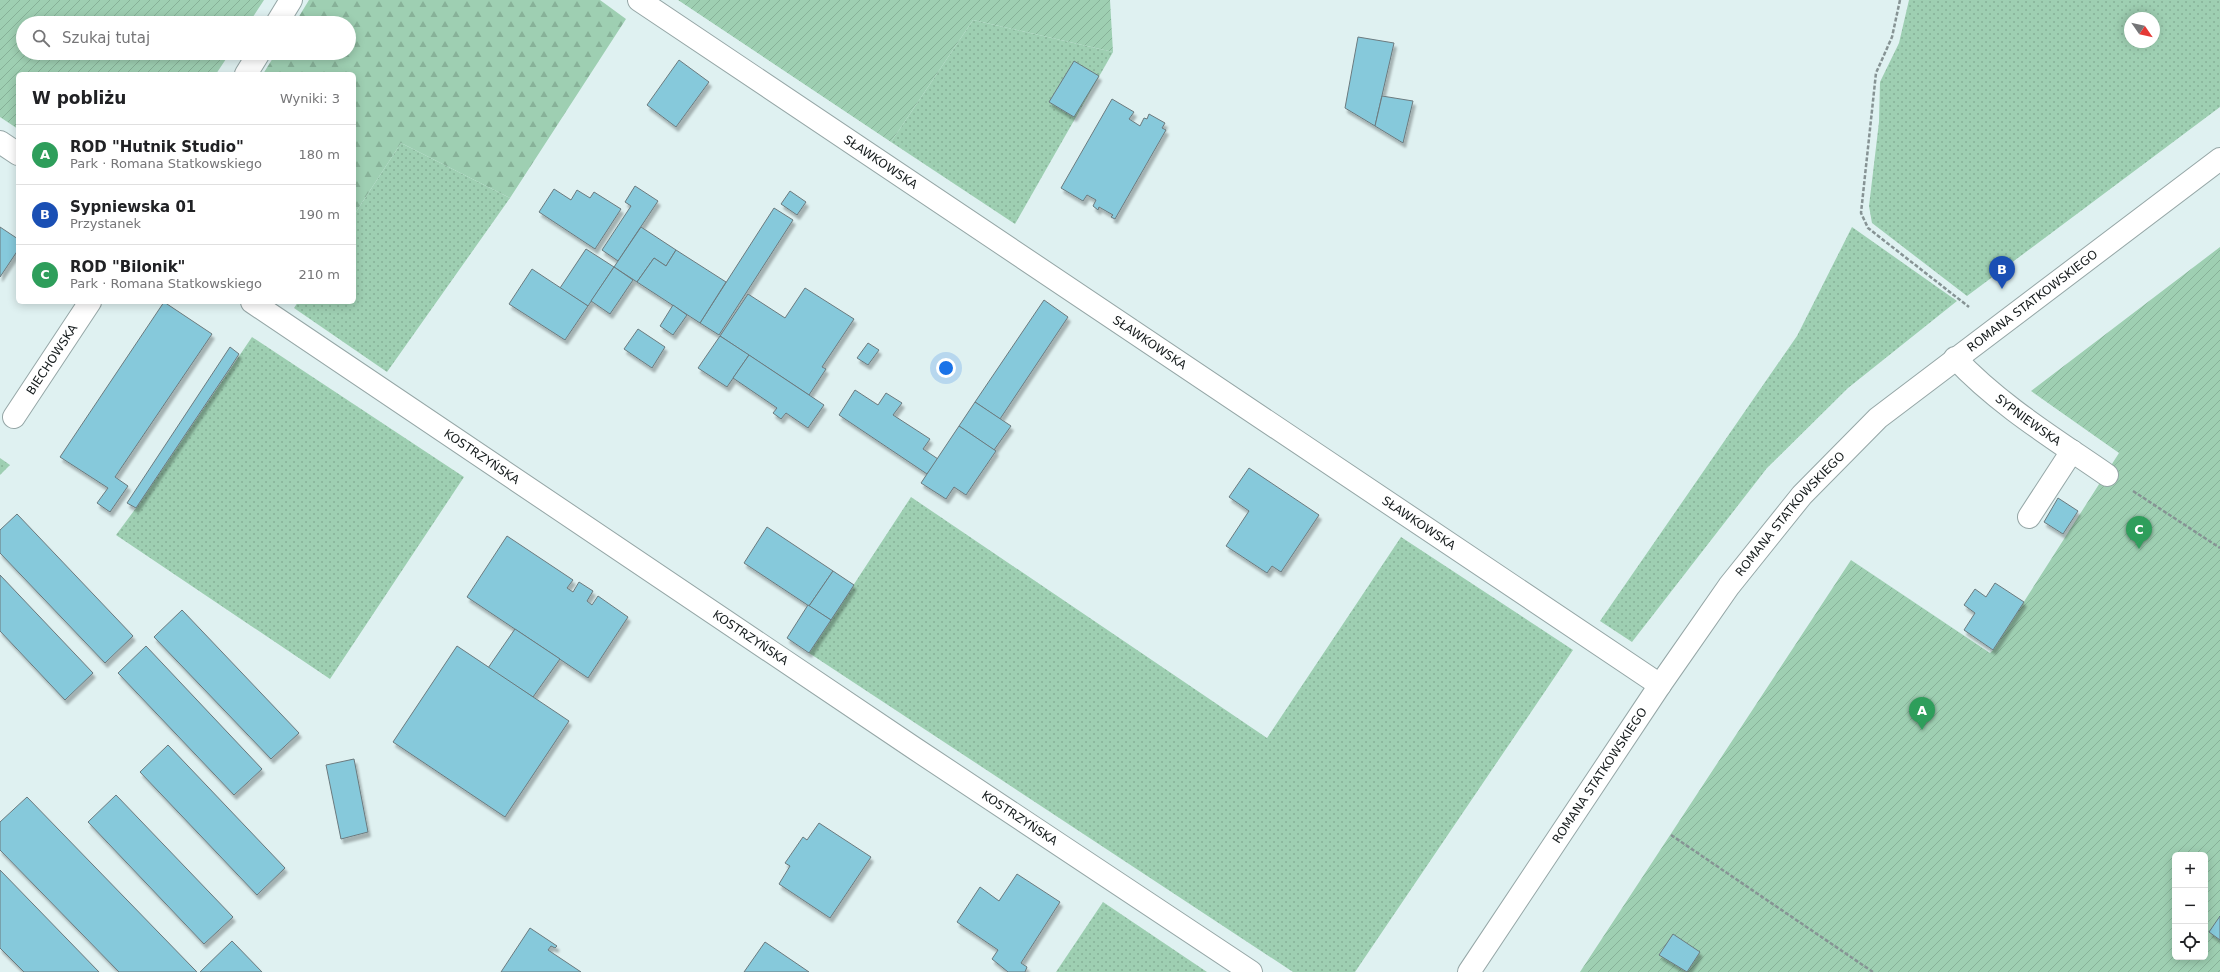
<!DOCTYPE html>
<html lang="pl">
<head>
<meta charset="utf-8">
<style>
  :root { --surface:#fff; --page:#f2f2f2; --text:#202124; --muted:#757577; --line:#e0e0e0; --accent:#6f47bf }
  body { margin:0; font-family:"DejaVu Sans",sans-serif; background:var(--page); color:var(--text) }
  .controls { position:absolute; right:12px; bottom:12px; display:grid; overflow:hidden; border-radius:6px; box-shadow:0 2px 10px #0003 }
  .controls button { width:36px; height:36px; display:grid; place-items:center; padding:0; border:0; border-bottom:1px solid var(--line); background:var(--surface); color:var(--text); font:20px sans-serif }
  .compass { position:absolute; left:2124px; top:12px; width:36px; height:36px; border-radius:50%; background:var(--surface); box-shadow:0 2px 10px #0003; rotate:124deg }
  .you { position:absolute; left:946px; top:368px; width:14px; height:14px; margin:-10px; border:3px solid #fff; border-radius:50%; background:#1a73e8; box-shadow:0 0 0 6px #1a73e833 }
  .badge { display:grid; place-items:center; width:26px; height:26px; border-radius:50%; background:var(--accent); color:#fff; font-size:13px; font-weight:700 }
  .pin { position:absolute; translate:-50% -33px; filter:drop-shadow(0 1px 2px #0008) }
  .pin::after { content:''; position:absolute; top:21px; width:14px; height:12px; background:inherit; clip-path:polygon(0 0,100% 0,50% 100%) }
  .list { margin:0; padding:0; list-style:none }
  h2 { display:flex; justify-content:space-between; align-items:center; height:52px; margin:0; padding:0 16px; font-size:17px }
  h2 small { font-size:13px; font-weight:400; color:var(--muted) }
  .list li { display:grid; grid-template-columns:26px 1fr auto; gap:12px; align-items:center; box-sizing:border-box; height:60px; padding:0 16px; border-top:1px solid var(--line) }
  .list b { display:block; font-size:15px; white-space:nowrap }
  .list p { margin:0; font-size:13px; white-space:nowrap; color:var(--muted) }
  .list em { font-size:13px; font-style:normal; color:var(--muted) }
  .icon { flex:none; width:22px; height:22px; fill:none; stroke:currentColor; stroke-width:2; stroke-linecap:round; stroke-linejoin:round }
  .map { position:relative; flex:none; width:2220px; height:972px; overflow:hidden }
  .search { position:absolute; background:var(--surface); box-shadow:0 2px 10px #0003; left:16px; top:16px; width:340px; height:44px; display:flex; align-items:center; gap:10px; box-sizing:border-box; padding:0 14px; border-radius:22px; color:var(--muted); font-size:15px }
  .panel { position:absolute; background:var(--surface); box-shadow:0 2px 10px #0003; left:16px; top:72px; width:340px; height:232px; border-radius:6px }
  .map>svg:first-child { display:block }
  .grass { fill:url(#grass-dots); fill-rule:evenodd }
  .forest { fill:url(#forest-firs) }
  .garden { fill:url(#garden-furrows); fill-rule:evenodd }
  .building { fill:#86c9db; stroke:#6b7a7e; filter:url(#shadow) }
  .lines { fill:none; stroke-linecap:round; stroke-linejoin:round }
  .minor-casing { stroke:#95a6a6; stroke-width:24 }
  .path { stroke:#869394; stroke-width:2.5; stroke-dasharray:4 2; stroke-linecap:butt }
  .minor { stroke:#fff; stroke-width:22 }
  .labels { text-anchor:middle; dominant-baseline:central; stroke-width:3; stroke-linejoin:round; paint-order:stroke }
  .street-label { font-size:12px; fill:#151b1c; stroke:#ecfefe }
</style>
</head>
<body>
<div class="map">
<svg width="2220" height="972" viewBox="0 0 2220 972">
  <defs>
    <pattern id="grass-dots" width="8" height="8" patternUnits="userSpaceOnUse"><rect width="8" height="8" fill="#9ecfb2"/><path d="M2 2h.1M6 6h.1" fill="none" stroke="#87b198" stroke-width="1.8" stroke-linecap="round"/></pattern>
    <pattern id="forest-firs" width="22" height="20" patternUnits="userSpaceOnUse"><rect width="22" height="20" fill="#9ecfb2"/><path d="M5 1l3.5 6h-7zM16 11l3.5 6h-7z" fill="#87b198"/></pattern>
    <pattern id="garden-furrows" width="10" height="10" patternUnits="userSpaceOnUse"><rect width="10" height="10" fill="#9ecfb2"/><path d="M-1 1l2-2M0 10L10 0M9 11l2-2" fill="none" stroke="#87b198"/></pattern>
    <filter id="shadow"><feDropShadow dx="2.5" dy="4.5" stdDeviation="1" flood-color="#0004"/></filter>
  </defs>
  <rect width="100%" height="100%" fill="#dff1f1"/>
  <g class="grass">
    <path d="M 1909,0 L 2220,0 L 2220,107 L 1967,296 L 1872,223 L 1869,206 L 1879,122 L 1880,82 L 1899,43 ZM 2130,18 L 2154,18 L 2154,42 L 2130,42 Z"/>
    <polygon points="973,20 1113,52 1015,224 891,142"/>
    <polygon points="401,143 510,198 387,372 294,308 298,302 354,302 354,215"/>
    <polygon points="1852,227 1957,301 1848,388 1767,468 1632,642 1600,621 1797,336"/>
    <polygon points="252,337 464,477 330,679 116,535 136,508"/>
    <polygon points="0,458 10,465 0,475"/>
    <polygon points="911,497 1267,738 1401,537 1573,650 1355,972 1293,972 809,653"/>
    <polygon points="1103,902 1207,972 1056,972"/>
  </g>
  <polygon class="forest" points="309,0 600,0 626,19 510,198 401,143 354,215 354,74 263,74 276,53 349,53 349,23 295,23"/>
  <g class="garden">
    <polygon points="0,0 264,0 249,23 23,23 23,53 230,53 216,74 18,74 18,129 0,117"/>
    <polygon points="678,0 1110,0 1113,52 973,20 891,142"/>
    <path d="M 2220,247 L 2220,972 L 1580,972 L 1851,560 L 1990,653 L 1993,650 L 2119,453 L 2031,391 ZM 2175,855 L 2205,855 L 2205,957 L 2175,957 Z"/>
  </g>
  <g class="building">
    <polygon points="1358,37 1394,43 1375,126 1345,108"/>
    <polygon points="679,60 709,82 676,127 647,105"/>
    <polygon points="1074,61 1099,76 1074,117 1049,102"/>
    <polygon points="1382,96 1413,101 1403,143 1375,126"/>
    <polygon points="1112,99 1134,112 1129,119 1140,126 1144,118 1147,119 1149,114 1165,123 1162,128 1166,130 1115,219 1111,217 1113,215 1099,207 1098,210 1093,206 1096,200 1087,195 1083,201 1061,188"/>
    <polygon points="635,186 658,201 618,261 602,250 631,206 625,202"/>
    <polygon points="554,189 571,200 577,190 590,198 594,192 621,209 595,249 539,212"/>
    <polygon points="790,191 806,202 797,215 781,204"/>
    <polygon points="774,208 793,220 719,335 700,323"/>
    <polygon points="0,227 18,239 18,250 0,277"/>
    <polygon points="641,227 676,250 666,266 654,258 637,282 614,267"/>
    <polygon points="586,249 614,267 588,306 560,288"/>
    <polygon points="676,250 726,282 700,323 637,282 654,258 666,266"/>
    <polygon points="614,267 633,280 610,314 591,301"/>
    <polygon points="532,269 588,306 565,340 509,304"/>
    <polygon points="805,288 854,319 822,367 826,369 809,395 720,336 748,294 785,318"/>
    <polygon points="1044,300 1068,317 1000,419 975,402"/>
    <polygon points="164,302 212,334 115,477 128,486 110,512 97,503 108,488 60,457"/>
    <polygon points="673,305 687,315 673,335 660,326"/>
    <polygon points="638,329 665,347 652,368 624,349"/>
    <polygon points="720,336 749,355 727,387 698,368"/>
    <polygon points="868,343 879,350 868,365 857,358"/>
    <polygon points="230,347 239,354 230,368 136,508 127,503"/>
    <polygon points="749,355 824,405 808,428 786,413 781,419 773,413 777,408 733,378"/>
    <polygon points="855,390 878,405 886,393 902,403 893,415 930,439 923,449 938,459 927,474 839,415"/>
    <polygon points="975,402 1011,426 994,450 959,426"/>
    <polygon points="959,426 996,451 966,495 954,487 946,499 921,483"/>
    <polygon points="1249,468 1319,515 1281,572 1272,566 1267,573 1226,546 1249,511 1229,497"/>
    <polygon points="2058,498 2078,511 2063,534 2044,522"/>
    <polygon points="17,514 133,636 105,663 0,553 0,530"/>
    <polygon points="767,527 833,571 809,606 744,563"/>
    <polygon points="507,536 573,580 567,588 573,592 579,582 593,591 587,601 592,605 598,596 628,617 588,678 467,597"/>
    <polygon points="833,571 854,585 831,620 809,606"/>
    <polygon points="0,575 93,673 65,700 0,631"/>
    <polygon points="1995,583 2024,602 1993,650 1964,630 1975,613 1964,605 1975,589 1986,597"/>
    <polygon points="808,605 831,620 809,653 787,638"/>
    <polygon points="182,610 299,733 271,759 154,637"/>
    <polygon points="515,629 560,659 533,697 488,668"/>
    <polygon points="146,646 262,769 234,795 118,673"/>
    <polygon points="457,646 569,721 505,817 393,742"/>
    <polygon points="168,745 285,868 257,895 140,772"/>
    <polygon points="354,759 368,832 341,839 326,765"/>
    <polygon points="116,795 233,917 204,944 88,822"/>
    <polygon points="27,797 193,968 197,972 119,972 0,850 0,822"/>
    <polygon points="819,823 871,857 830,918 779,884 790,866 785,863 803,837 807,840"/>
    <polygon points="0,870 99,972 24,972 0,948"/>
    <polygon points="1017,874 1060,902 1021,963 1027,967 1025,972 1008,972 992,959 998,950 957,922 980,887 999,901"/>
    <polygon points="2220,916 2220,940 2209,932"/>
    <polygon points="530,928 557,946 555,948 551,946 548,950 581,972 501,972"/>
    <polygon points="1673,934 1700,952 1687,972 1659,955"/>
    <polygon points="232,941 262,972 200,972"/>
    <polygon points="765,942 809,972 744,972"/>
  </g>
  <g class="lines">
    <defs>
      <g id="minor">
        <path id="s1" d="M 639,0 L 1660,685"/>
        <polyline points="277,23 291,0"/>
        <polyline points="246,74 259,53"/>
        <polyline points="0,142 18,154"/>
        <path id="s2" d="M 252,302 L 914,748 L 1251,972"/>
        <path id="s3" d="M 1955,358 C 1999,405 2055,439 2107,475"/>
        <path id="s4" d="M 14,417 L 90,302"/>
        <polyline points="2029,517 2072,451"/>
        <path id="s5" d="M 1469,972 L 1660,685 L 1729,586 L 1802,495 L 1878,418 L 2220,159"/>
      </g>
    </defs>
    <use href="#minor" class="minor-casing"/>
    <g class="path">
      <polyline points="1900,0 1892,37 1876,73 1861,213 1868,228 1969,307"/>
      <polyline points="2133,491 2220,548"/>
      <polyline points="1671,835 1873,972"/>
    </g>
    <use href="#minor" class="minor"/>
  </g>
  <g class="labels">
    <g class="street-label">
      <text stroke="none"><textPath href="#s1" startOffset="291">SŁAWKOWSKA</textPath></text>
      <text stroke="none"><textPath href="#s5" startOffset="884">ROMANA STATKOWSKIEGO</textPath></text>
      <text stroke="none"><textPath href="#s1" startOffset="615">SŁAWKOWSKA</textPath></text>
      <text stroke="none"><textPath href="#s4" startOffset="69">BIECHOWSKA</textPath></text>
      <text stroke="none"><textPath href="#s3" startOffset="96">SYPNIEWSKA</textPath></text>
      <text stroke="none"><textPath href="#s2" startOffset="277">KOSTRZYŃSKA</textPath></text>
      <text stroke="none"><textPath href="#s5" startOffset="560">ROMANA STATKOWSKIEGO</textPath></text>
      <text stroke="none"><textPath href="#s1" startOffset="939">SŁAWKOWSKA</textPath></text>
      <text stroke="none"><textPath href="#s2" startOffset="601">KOSTRZYŃSKA</textPath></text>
      <text stroke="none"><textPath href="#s5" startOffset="236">ROMANA STATKOWSKIEGO</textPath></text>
      <text stroke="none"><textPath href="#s2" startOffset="925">KOSTRZYŃSKA</textPath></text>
    </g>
  </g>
</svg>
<div class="controls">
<button>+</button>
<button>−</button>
<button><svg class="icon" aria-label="locate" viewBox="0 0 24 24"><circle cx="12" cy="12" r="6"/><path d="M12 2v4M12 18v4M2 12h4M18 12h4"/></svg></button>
</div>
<svg class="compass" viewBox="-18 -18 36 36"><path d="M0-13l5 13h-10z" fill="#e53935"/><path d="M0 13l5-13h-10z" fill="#757577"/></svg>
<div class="you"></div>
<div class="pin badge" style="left:1922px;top:730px;background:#2e9e5b">A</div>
<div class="pin badge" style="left:2002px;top:289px;background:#1a4fb4">B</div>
<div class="pin badge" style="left:2139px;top:549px;background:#2e9e5b">C</div>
<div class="search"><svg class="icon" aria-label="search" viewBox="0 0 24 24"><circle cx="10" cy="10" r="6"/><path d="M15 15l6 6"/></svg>Szukaj tutaj</div>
<section class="panel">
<h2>W pobliżu<small>Wyniki: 3</small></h2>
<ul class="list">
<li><span class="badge" style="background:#2e9e5b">A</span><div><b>ROD &quot;Hutnik Studio&quot;</b><p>Park · Romana Statkowskiego</p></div><em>180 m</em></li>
<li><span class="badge" style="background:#1a4fb4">B</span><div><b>Sypniewska 01</b><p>Przystanek</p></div><em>190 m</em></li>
<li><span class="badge" style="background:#2e9e5b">C</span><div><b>ROD &quot;Bilonik&quot;</b><p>Park · Romana Statkowskiego</p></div><em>210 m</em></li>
</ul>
</section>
</div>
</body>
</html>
